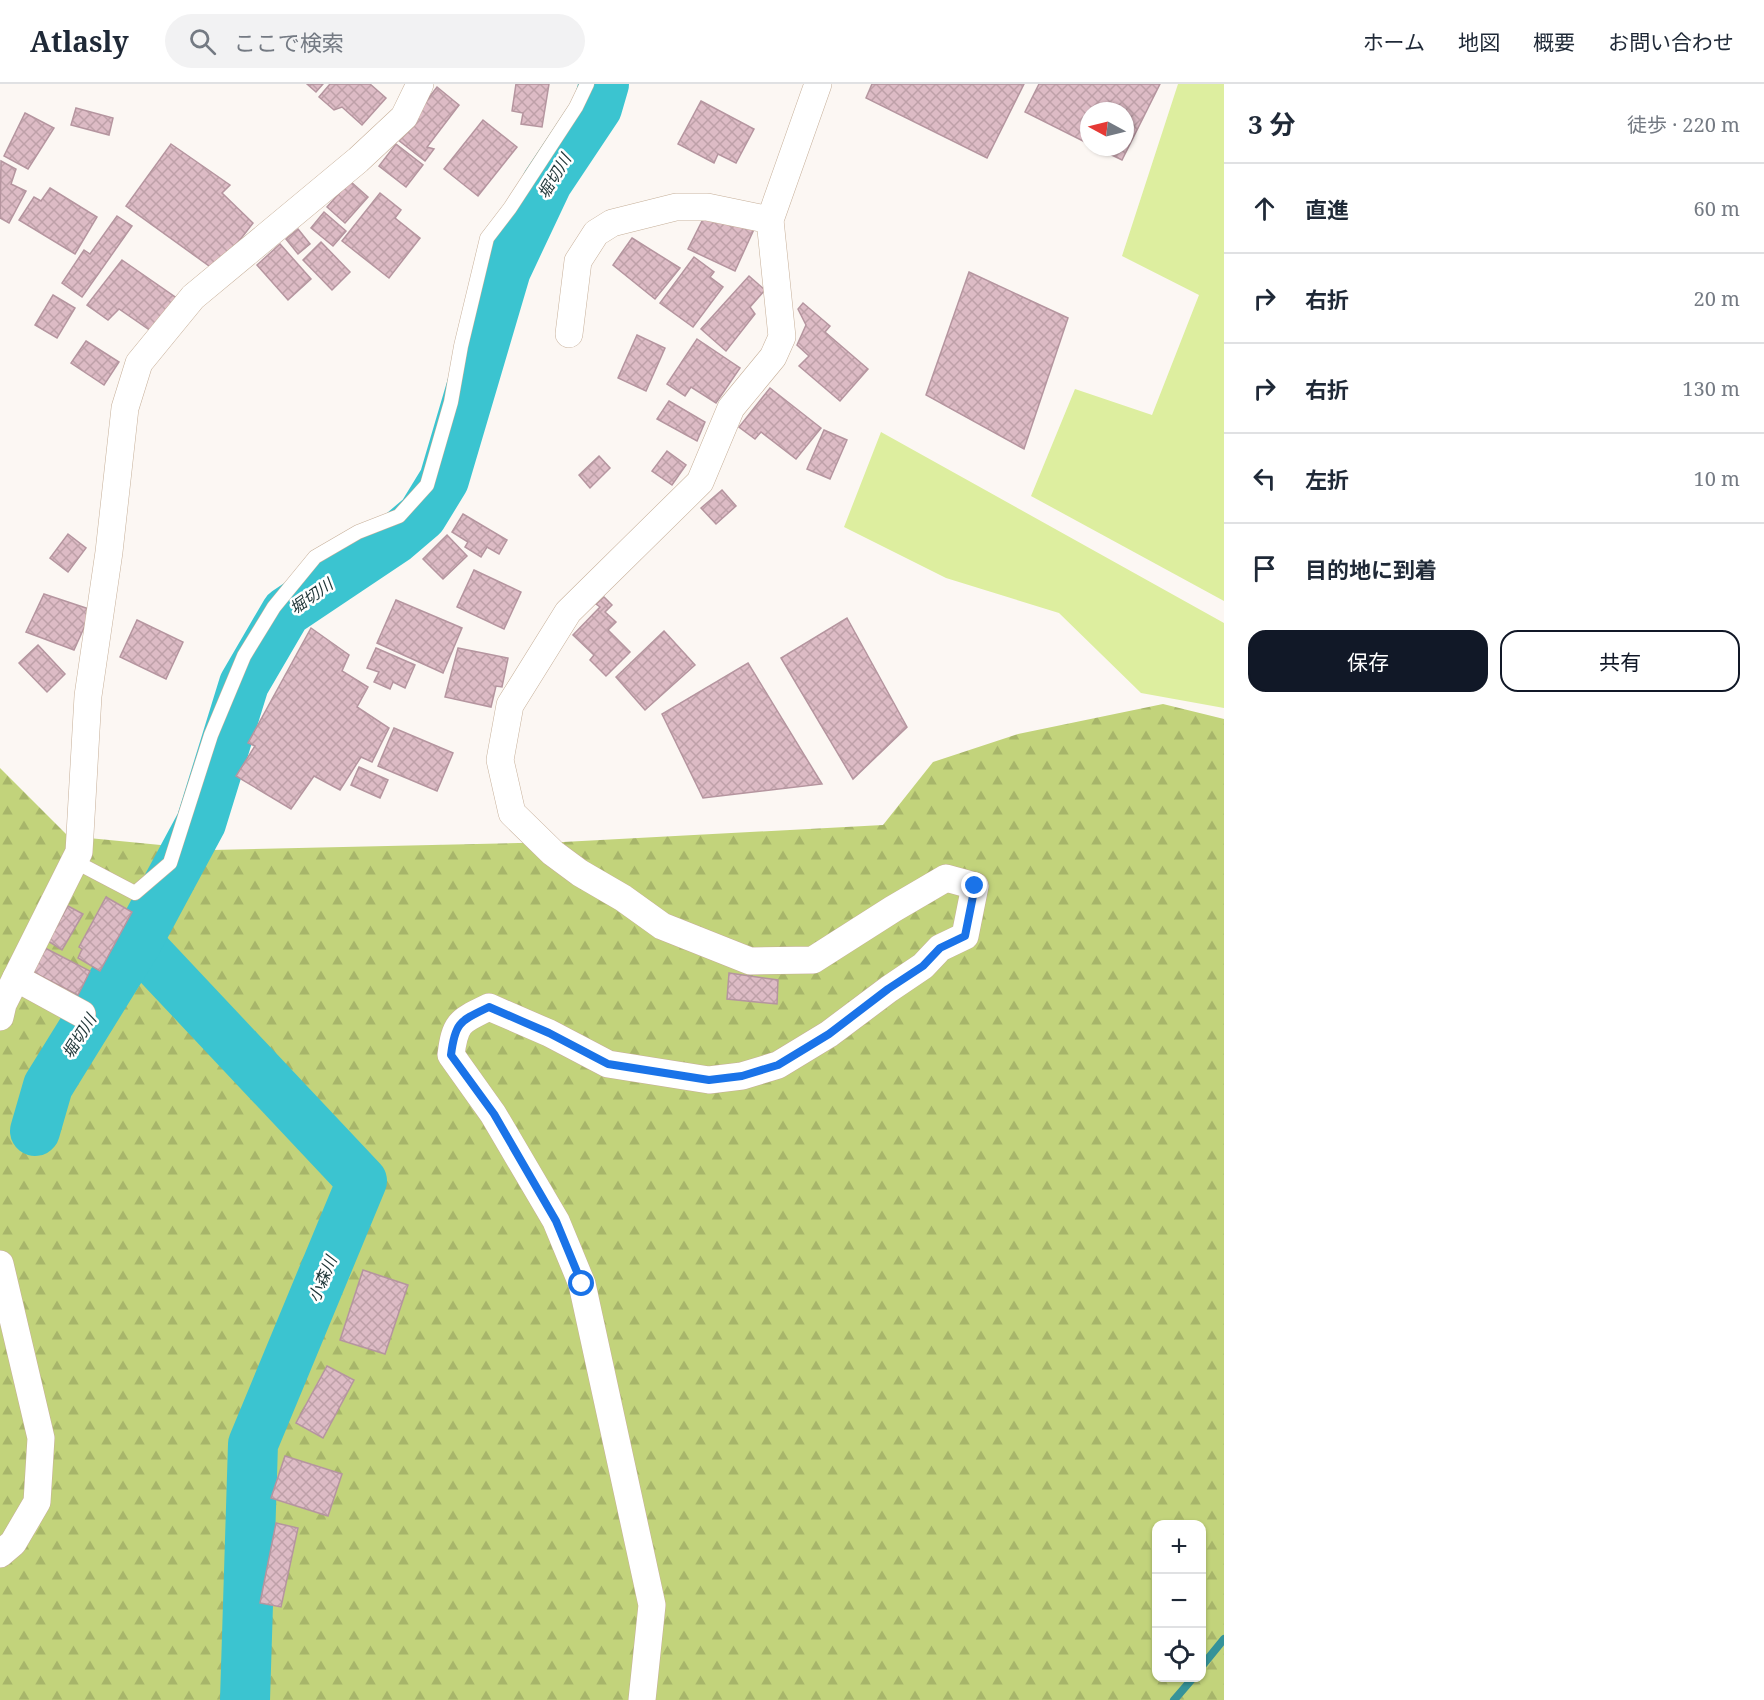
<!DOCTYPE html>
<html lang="ja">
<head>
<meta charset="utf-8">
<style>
  :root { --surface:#fff; --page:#f2f2f3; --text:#1f2937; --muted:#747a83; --line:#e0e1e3; --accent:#111827 }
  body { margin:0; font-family:"Noto Serif","Noto Sans JP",serif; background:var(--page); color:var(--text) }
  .controls { position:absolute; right:18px; bottom:18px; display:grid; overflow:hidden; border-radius:12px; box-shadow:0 2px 4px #0004 }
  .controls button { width:54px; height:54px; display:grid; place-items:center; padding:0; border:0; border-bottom:2px solid var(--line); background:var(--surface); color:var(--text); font:30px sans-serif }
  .compass { position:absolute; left:1080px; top:18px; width:54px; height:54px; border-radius:50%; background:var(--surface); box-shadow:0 2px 4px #0004; rotate:277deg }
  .stop { position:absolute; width:18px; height:18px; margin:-14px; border:4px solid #1a73e8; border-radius:50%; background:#fff }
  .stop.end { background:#1a73e8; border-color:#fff; box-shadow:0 2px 6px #0008 }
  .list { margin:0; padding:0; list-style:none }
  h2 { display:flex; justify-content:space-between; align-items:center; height:78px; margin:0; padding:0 24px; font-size:26px }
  h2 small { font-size:20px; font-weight:400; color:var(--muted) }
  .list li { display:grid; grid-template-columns:39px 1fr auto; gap:18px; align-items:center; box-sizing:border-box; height:90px; padding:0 24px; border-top:2px solid var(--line) }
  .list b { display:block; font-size:22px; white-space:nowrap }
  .list em { font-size:20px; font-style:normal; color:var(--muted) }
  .actions { display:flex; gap:12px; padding:18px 24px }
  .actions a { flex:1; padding:14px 0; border:2px solid var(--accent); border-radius:18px; text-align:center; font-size:21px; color:var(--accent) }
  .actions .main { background:var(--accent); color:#fff }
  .icon { flex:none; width:33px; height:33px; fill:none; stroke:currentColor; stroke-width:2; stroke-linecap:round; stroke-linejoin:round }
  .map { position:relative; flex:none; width:1224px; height:1616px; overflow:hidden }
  header { display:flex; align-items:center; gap:36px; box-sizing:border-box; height:84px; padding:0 30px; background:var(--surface); border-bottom:2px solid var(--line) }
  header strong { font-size:28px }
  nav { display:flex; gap:33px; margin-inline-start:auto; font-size:21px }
  .search { width:420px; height:54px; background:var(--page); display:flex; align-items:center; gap:15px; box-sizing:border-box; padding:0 21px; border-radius:33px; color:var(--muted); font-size:22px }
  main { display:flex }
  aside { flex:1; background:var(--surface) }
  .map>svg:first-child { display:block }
  .green { fill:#ddee9f }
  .forest { fill:url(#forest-firs); fill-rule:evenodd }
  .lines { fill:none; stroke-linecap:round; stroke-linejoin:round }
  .stream { stroke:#369399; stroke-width:8 }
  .river { stroke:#3bc4d0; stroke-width:50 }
  .building { fill:url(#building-cross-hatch); stroke:#b5959f; stroke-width:1.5 }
  .service-casing { stroke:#c6af99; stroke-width:15 }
  .minor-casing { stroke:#c6af99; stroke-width:28 }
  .service { stroke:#fff; stroke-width:14 }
  .minor { stroke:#fff; stroke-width:27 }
  .route { stroke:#1a73e8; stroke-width:8 }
  .labels { text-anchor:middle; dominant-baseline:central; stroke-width:5; stroke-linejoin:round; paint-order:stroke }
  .water-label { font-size:16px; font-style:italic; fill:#1d3436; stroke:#fff }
</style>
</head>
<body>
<header>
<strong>Atlasly</strong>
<div class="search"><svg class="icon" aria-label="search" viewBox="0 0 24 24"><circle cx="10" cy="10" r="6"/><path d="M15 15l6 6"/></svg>ここで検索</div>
<nav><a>ホーム</a><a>地図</a><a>概要</a><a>お問い合わせ</a></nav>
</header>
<main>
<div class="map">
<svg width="1224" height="1616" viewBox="0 0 1224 1616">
  <defs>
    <pattern id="forest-firs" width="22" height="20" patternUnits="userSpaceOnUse" patternTransform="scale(1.5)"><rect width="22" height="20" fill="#c2d37b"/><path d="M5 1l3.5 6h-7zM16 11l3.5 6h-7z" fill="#a7b56a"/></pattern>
    <pattern id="building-cross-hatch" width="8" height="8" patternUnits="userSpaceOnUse" patternTransform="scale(1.5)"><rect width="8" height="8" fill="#ddbbc5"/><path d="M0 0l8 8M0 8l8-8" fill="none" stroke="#bea0a8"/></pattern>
  </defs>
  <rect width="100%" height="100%" fill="#fcf7f3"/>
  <g class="green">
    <polygon points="1178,0 1224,0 1224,517 1031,412 1075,305 1152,331 1199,211 1122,172"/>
    <polygon points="881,348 1224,539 1224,624 1141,609 1059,529 946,494 844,443"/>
  </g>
  <path class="forest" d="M 1163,620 L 1224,635 L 1224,1616 L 0,1616 L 0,684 L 68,752 L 212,766 L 563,758 L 883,741 L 933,678 L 1018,650 ZM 1156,1440 L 1202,1440 L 1202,1594 L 1156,1594 Z"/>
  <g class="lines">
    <g class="stream">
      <polyline points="1202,1582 1224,1555"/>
      <polyline points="1174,1616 1193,1594"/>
    </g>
    <g class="river">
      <polyline points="137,858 362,1097 253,1360 245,1616"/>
      <polyline points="35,1047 48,1002 137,858 201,739 244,600 286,528 395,455 422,432 444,396 506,186 547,99 597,24 604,0"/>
    </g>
  </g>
  <g class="building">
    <polygon points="307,0 323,0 316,8"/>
    <polygon points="330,0 370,0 386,14 362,41 342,23 334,26 319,13"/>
    <polygon points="516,0 549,0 542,43 521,40 523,29 512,27"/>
    <polygon points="872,0 1024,0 987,74 866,14"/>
    <polygon points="1039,0 1160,0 1122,76 1095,63 1125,63 1125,27 1089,27 1089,60 1025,28"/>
    <polygon points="437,3 459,21 427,63 434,65 425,77 397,55"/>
    <polygon points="701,17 754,45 736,79 718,70 714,79 678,60"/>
    <polygon points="76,24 113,34 109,51 71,41"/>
    <polygon points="25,29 54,44 28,85 4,72"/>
    <polygon points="483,36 517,63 478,112 444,85"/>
    <polygon points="171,60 230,101 222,109 253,139 216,187 126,122"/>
    <polygon points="396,60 423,81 406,103 379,82"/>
    <polygon points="1,77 16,85 11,100 26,107 9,139 0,134"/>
    <polygon points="350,97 368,113 345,139 327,123"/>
    <polygon points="50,104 97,133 75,170 19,136 34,113 41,117"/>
    <polygon points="380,109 401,126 395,134 420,154 389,194 342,157"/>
    <polygon points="324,128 346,147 333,162 311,144"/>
    <polygon points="117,132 132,142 82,213 62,199 84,166 90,170"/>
    <polygon points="703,135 755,143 735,187 688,165"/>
    <polygon points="298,145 310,160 298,170 286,155"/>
    <polygon points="632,154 680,184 655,215 613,181"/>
    <polygon points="321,158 350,188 332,206 303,176"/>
    <polygon points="280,160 311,195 288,216 257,181"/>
    <polygon points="694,173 714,188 710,193 723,203 693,243 660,219"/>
    <polygon points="122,176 178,215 151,247 119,225 108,236 87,221"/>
    <polygon points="969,188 1068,234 1024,365 926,311"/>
    <polygon points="749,192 765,206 750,223 755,230 726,267 701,245"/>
    <polygon points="53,211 75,224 57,254 35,241"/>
    <polygon points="803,219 830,242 825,248 868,285 840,317 799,282 809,272 797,261 806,241 798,225"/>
    <polygon points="637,251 665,264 646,307 618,294"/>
    <polygon points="697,255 740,284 716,319 691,303 685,312 667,300"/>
    <polygon points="86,257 119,278 104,301 71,279"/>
    <polygon points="770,304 821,344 796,375 761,348 755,355 739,343"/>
    <polygon points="669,317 705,338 697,357 657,335"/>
    <polygon points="824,346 847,356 830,395 807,385"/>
    <polygon points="667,367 686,381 672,401 652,387"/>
    <polygon points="599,372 610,384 590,404 579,391"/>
    <polygon points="722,406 736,422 716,440 701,424"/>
    <polygon points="463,430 507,456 499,470 487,463 481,473 465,463 468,458 452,448"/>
    <polygon points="68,450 86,464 68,488 50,474"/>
    <polygon points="447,451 467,472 443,495 423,475"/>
    <polygon points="474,486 521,508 504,545 457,523"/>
    <polygon points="44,510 92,526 74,566 26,548"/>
    <polygon points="604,513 612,521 605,528 616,538 608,546 630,568 606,592 590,576 594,571 573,551 600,523 596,520"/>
    <polygon points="396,516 462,544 443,589 377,559"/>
    <polygon points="847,534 907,643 853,695 781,574"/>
    <polygon points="137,536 183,558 166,595 120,573"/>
    <polygon points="311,544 349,571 342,587 368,603 357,623 389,644 372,678 361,673 340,706 314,692 291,725 236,692 255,662 248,659"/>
    <polygon points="664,547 695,581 645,626 616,593"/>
    <polygon points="38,561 65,590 47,608 19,579"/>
    <polygon points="376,564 415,581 405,604 393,598 390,605 374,598 379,588 367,584"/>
    <polygon points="458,564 508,574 502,603 496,602 491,623 445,613"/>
    <polygon points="748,579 822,700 703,714 662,630"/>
    <polygon points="394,644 453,669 437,707 378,682"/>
    <polygon points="359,683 388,696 380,714 351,701"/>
    <polygon points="106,813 132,828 100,887 78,874 82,865 79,863"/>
    <polygon points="68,822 83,830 62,866 48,857"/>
    <polygon points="45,864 90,887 78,911 33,888"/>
    <polygon points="729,889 778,896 777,920 727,915"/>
    <polygon points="363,1186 408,1201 385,1270 340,1256"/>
    <polygon points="327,1282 354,1296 323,1354 296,1339"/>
    <polygon points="285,1372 342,1390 328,1432 271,1414"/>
    <polygon points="276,1439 298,1444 281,1523 260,1519"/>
  </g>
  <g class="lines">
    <defs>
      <polyline id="service" points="74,777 135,809 170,779 211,651 244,572 274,523 315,473 358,448 399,432 427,401 451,318 461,262 487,154 510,124 576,23 587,0"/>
      <g id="minor">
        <polyline points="569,250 578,177 596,149 612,139 676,123 707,123 770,136"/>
        <polyline points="16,894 82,930"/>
        <polyline points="0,933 3,920 79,768 88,612 109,468 125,324 139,279 193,213 358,76 404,33 420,0"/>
        <polyline points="0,1180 41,1354 37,1418 13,1459 0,1470"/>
        <path d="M 642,1616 L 652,1521 L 582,1200 L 556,1137 L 493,1030 L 451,971 C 455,938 460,937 489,923 L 549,949 L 608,980 L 709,996 L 742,992 L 778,981 L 829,950 L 889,905 L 923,882 L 940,864 L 965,852 L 975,802 L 946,794 L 893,825 L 813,876 L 750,877 L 662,842 L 623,814 L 580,789 L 553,769 L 512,729 L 500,676 L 510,621 L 568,528 L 700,398 L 731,324 L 773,273 L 782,253 L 770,136 L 818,0"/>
      </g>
    </defs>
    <use href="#service" class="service-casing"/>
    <use href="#minor" class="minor-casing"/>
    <use href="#service" class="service"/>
    <use href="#minor" class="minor"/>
  </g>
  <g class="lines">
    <path class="route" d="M 582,1200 L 556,1137 L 494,1030 L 451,971 C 455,938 460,937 489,923 L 549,949 L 608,980 L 709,996 L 742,992 L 778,981 L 829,950 L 888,905 L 923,882 L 940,864 L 965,852 L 975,802"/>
  </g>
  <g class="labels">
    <g class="water-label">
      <text transform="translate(554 92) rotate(-59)">堀切川</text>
      <text transform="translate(311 512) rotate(-35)">堀切川</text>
      <text transform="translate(79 952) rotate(-58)">堀切川</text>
      <text transform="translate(322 1195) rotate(-67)">小森川</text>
    </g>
  </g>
</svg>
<div class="controls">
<button>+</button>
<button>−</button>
<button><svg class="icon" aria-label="locate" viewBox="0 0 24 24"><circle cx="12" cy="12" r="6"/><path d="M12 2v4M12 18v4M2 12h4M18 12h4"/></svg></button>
</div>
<svg class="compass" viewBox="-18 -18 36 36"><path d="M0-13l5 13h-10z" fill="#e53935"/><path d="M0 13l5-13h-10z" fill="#747a83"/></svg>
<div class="stop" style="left:582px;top:1200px"></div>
<div class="stop end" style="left:975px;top:802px"></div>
</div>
<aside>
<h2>3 分<small>徒歩 · 220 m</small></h2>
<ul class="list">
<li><svg class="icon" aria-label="ahead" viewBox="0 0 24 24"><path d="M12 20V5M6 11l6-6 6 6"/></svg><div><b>直進</b></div><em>60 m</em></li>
<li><svg class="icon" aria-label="right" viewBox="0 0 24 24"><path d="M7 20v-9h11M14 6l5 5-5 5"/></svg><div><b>右折</b></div><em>20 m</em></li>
<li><svg class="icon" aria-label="right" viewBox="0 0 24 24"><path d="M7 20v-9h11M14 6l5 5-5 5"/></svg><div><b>右折</b></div><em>130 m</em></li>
<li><svg class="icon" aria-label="left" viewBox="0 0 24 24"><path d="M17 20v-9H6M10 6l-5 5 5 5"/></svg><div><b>左折</b></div><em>10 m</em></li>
<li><svg class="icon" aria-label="arrive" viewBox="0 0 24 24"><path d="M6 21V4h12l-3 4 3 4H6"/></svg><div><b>目的地に到着</b></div></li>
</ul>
<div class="actions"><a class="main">保存</a><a>共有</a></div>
</aside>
</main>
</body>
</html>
